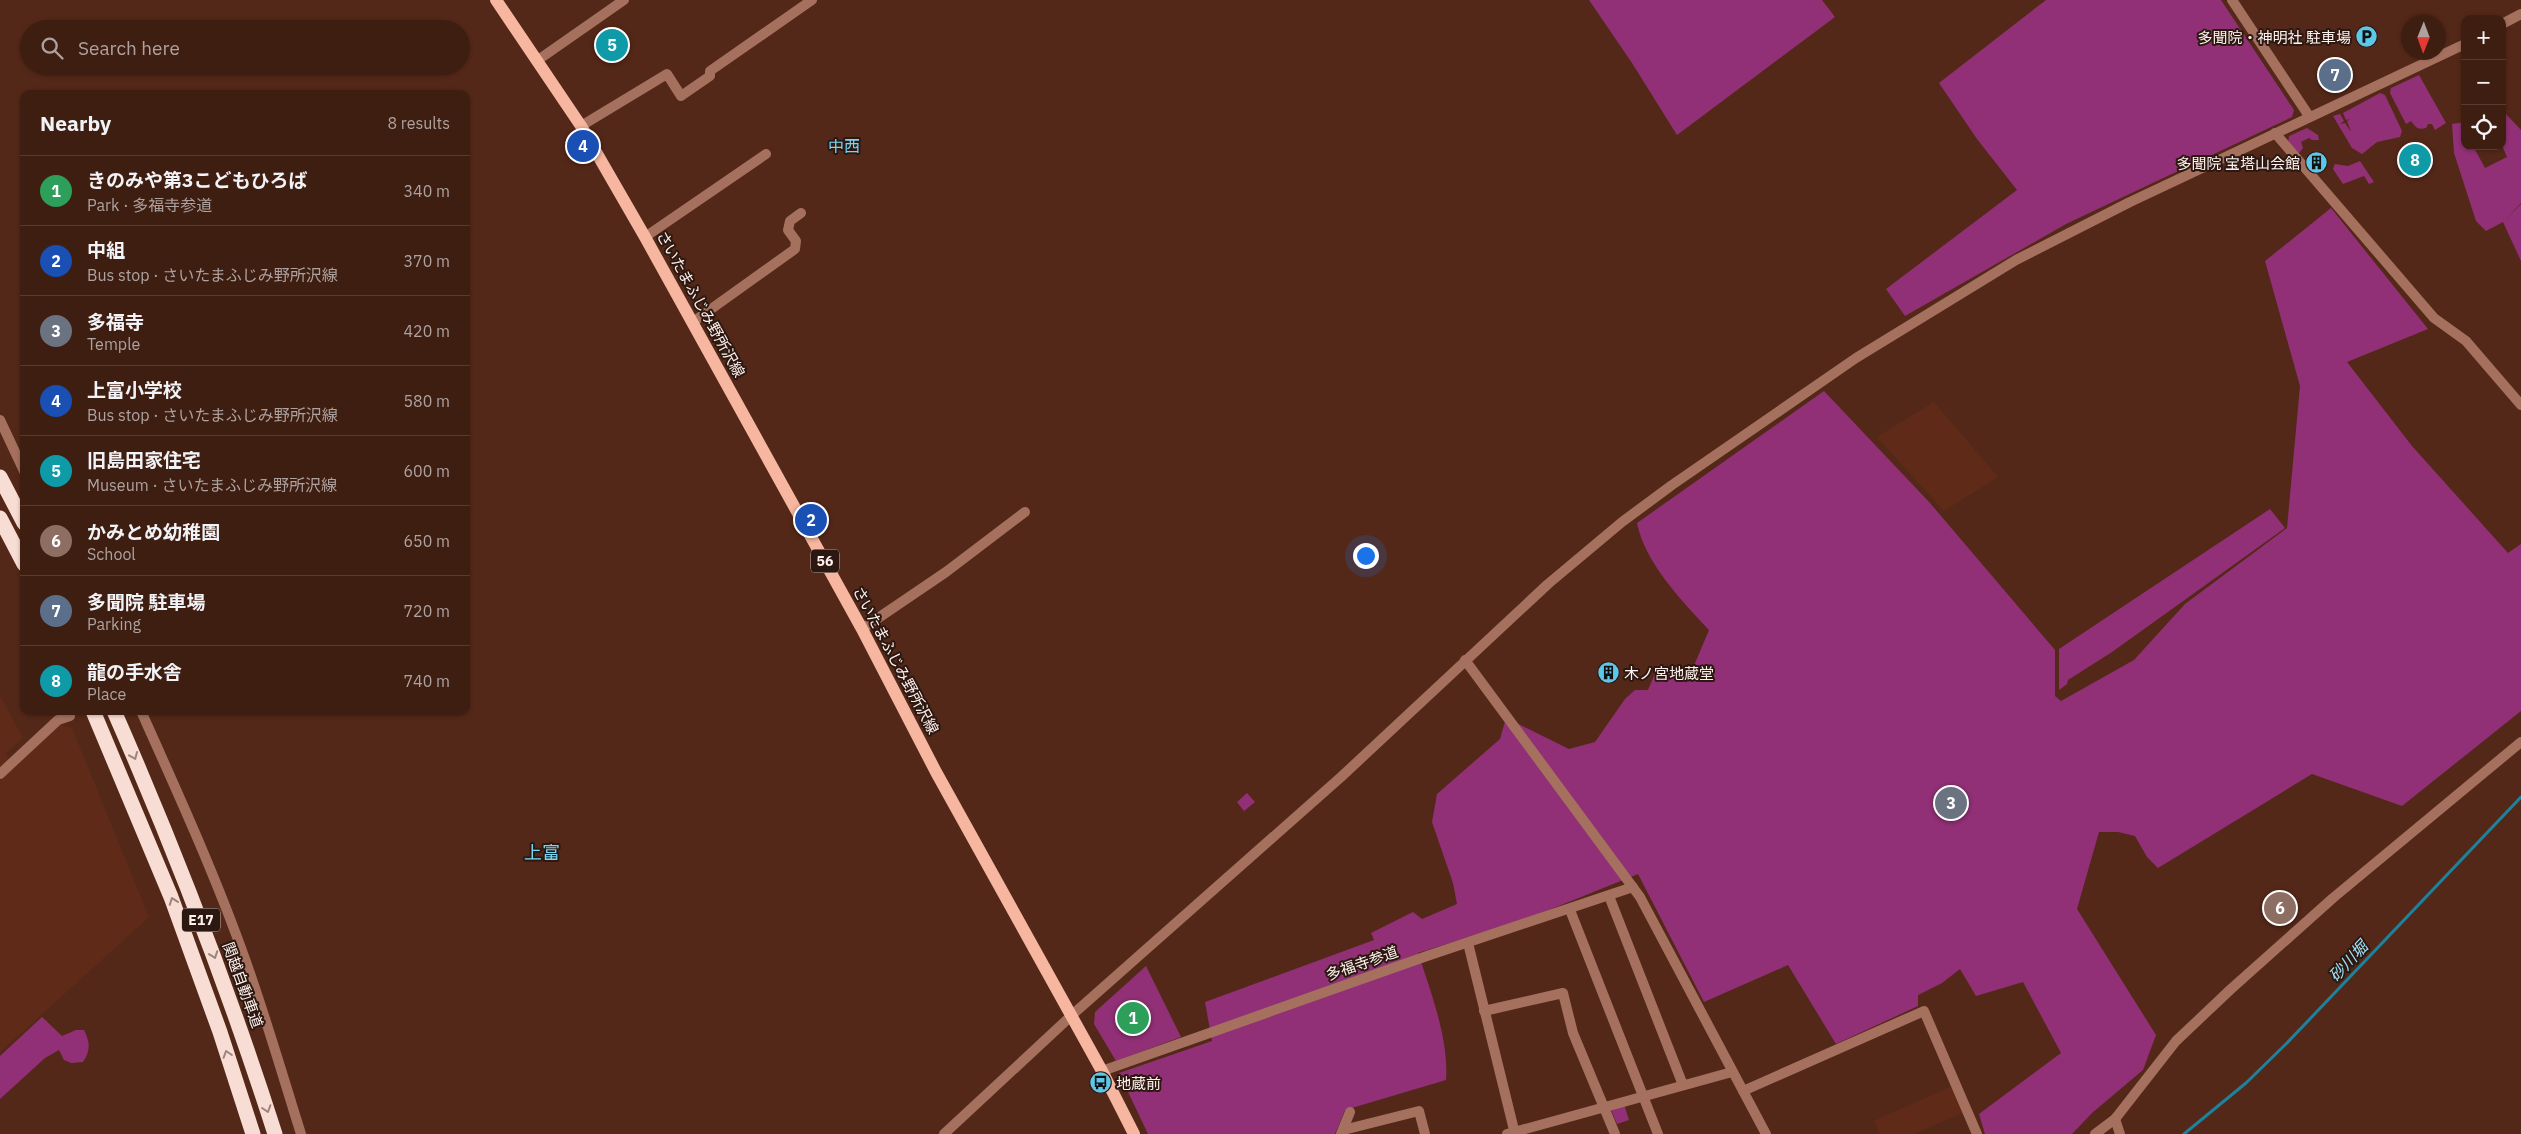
<!DOCTYPE html>
<html lang="en">
<head>
<meta charset="utf-8">
<style>
  :root { --surface:#3f1e12; --page:#4a2b20; --text:#f1f3f6; --muted:#ada29f; --line:#583c32; --accent:#d6ab8b }
  body { margin:0; font-family:"IBM Plex Sans","Noto Sans JP",sans-serif; background:var(--page); color:var(--text) }
  .controls { position:absolute; right:15px; top:15px; display:grid; overflow:hidden; border-radius:10px; box-shadow:0 1px 4px #0004 }
  .controls button { width:45px; height:45px; display:grid; place-items:center; padding:0; border:0; border-bottom:1px solid var(--line); background:var(--surface); color:var(--text); font:25px sans-serif }
  .compass { position:absolute; left:2401px; top:15px; width:45px; height:45px; border-radius:50%; background:var(--surface); box-shadow:0 1px 4px #0004; rotate:181deg }
  .you { position:absolute; left:1365px; top:555px; width:18px; height:18px; margin:-12px; border:4px solid #fff; border-radius:50%; background:#1a73e8; box-shadow:0 0 0 8px #1a73e833 }
  .badge { display:grid; place-items:center; width:32px; height:32px; border-radius:50%; background:var(--accent); color:#fff; font-size:16px; font-weight:700 }
  .pin { position:absolute; translate:-50% -50%; border:2px solid #fff; box-shadow:0 1px 5px #0006 }
  .list { margin:0; padding:0; list-style:none }
  h2 { display:flex; justify-content:space-between; align-items:center; height:65px; margin:0; padding:0 20px; font-size:21px }
  h2 small { font-size:16px; font-weight:400; color:var(--muted) }
  .list li { display:grid; grid-template-columns:32px 1fr auto; gap:15px; align-items:center; box-sizing:border-box; height:70px; padding:0 20px; border-top:1px solid var(--line) }
  .list b { display:block; font-size:19px; white-space:nowrap }
  .list p { margin:0; font-size:16px; white-space:nowrap; color:var(--muted) }
  .list em { font-size:16px; font-style:normal; color:var(--muted) }
  .icon { flex:none; width:28px; height:28px; fill:none; stroke:currentColor; stroke-width:2; stroke-linecap:round; stroke-linejoin:round }
  .map { position:relative; flex:none; width:2521px; height:1134px; overflow:hidden }
  .search { position:absolute; background:var(--surface); box-shadow:0 1px 4px #0004; left:20px; top:20px; width:450px; height:55px; display:flex; align-items:center; gap:12px; box-sizing:border-box; padding:0 18px; border-radius:28px; color:var(--muted); font-size:19px }
  .panel { position:absolute; background:var(--surface); box-shadow:0 1px 4px #0004; left:20px; top:90px; width:450px; height:625px; border-radius:10px }
  .map>svg:first-child { display:block }
  .built { fill:#5f2b18 }
  .green { fill:#913076 }
  .lines { fill:none; stroke-linecap:round; stroke-linejoin:round }
  .stream { stroke:#1d829d; stroke-width:3 }
  .minor { stroke:#a5715e; stroke-width:10 }
  .tertiary { stroke:#a5715e; stroke-width:10 }
  .primary { stroke:#f6b69f; stroke-width:12 }
  .motorway { stroke:#f8ddd4; stroke-width:15 }
  .oneway { stroke:#9c847c }
  .labels { text-anchor:middle; dominant-baseline:central; stroke-width:4; stroke-linejoin:round; paint-order:stroke }
  .shield { fill:#2c1811; stroke:#bfb1ac; stroke-width:1 }
  .shield-label { font-size:14px; font-weight:bold; fill:#fef2ee }
  .poi-label { font-size:15px; fill:#fef2ee; stroke:#2c1811; text-anchor:end }
  .street-label { font-size:15px; fill:#fef2ee; stroke:#2c1811 }
  .neighbourhood-label { font-size:16px; fill:#76d6f4; stroke:#2c1811 }
  .water-label { font-size:16px; font-style:italic; fill:#9fe4fb; stroke:#2c1811 }
  .quarter-label { font-size:18px; fill:#76d6f4; stroke:#2c1811 }
</style>
</head>
<body>
<div class="map">
<svg width="2521" height="1134" viewBox="0 0 2521 1134">
  <rect width="100%" height="100%" fill="#542818"/>
  <g class="built">
    <polygon points="1934,402 1998,477 1944,511 1877,437"/>
    <polygon points="0,696 23,738 6,753 8,760 0,768"/>
    <polygon points="59,724 72,728 149,917 0,1052 0,780"/>
    <polygon points="1954,1085 1964,1112 1914,1134 1880,1134 1874,1121"/>
  </g>
  <g class="green">
    <polygon points="1589,0 1822,0 1835,17 1677,135 1632,63"/>
    <polygon points="2046,0 2221,0 2294,110 2292,117 2066,224 1905,316 1886,289 2017,190 1977,139 1939,83"/>
    <path d="M 2419,75 L 2446,123 L 2435,130 L 2432,124 L 2428,124 L 2426,128 C 2418,130 2416,128 2411,121 L 2406,124 L 2390,93 L 2391,88 Z"/>
    <polygon points="2380,93 2385,95 2402,131 2400,137 2377,142 2362,154 2352,148 2333,116 2340,114 2344,121 2340,124 2345,123 2351,132 2347,121 2350,119 2346,120 2343,113"/>
    <polygon points="2504,112 2521,130 2521,203 2507,218 2521,204 2521,261 2503,222 2486,231 2476,221 2464,184 2454,153 2452,124 2465,122 2465,146 2473,146 2485,168 2507,157 2502,145"/>
    <polygon points="2307,128 2318,135 2319,140 2312,140 2309,138 2301,142 2303,148 2299,153 2296,153 2288,143 2289,136"/>
    <polygon points="2360,161 2374,182 2369,184 2364,176 2343,184 2333,169 2335,164 2348,166"/>
    <path d="M 2331,208 L 2428,329 L 2347,362 L 2412,446 L 2508,553 L 2521,544 L 2521,711 L 2402,806 L 2312,774 L 2158,868 L 2147,857 L 2135,836 L 2118,832 L 2099,832 L 2077,909 L 2156,1035 L 2143,1070 L 2092,1113 L 2072,1134 L 1985,1134 L 1979,1114 L 2061,1053 L 2023,982 L 1976,996 L 1960,969 L 1942,983 L 1918,995 L 1918,1006 L 1836,1044 L 1788,965 L 1704,1002 L 1638,874 L 1529,918 L 1418,953 C 1431,992 1449,1040 1446,1080 L 1345,1110 L 1335,1134 L 1148,1134 L 1119,1073 L 1212,1041 L 1205,1002 L 1374,940 L 1371,933 L 1413,912 L 1422,919 L 1457,904 L 1453,883 L 1432,822 L 1437,794 L 1500,739 L 1506,718 L 1569,749 L 1595,742 L 1625,699 L 1635,690 L 1648,690 L 1659,664 L 1688,680 L 1709,630 C 1682,601 1645,563 1637,523 L 1824,391 L 1930,503 L 2055,650 L 2055,696 L 2061,701 L 2134,660 L 2185,604 L 2287,528 L 2300,386 L 2265,261 Z"/>
    <polygon points="2270,509 2285,528 2112,652 2068,680 2067,684 2059,690 2059,649"/>
    <polygon points="1247,793 1255,802 1244,811 1237,802"/>
    <polygon points="1146,966 1181,1037 1116,1061 1094,1024 1095,1012"/>
    <path d="M 42,1017 L 62,1036 L 76,1030 L 84,1030 C 90,1042 91,1050 83,1062 L 71,1063 L 64,1060 L 59,1050 L 45,1058 L 0,1099 L 0,1056 Z"/>
    <polygon points="1624,1104 1629,1120 1617,1124 1611,1110"/>
  </g>
  <g class="lines">
    <polyline class="stream" points="2184,1134 2246,1083 2287,1043 2521,797"/>
    <g class="minor">
      <polyline points="538,60 624,0"/>
      <polyline points="581,126 667,74 681,96 710,76 710,71 812,0"/>
      <polyline points="2275,133 2434,318 2466,341 2521,405"/>
      <polyline points="645,237 766,154"/>
      <polyline points="693,322 795,249 796,241 788,230 790,221 801,213"/>
      <polyline points="0,420 24,471"/>
      <polyline points="862,629 946,572 1025,512"/>
      <polyline points="1465,660 1640,897 1766,1134"/>
      <path d="M 141,711 C 181,800 222,890 253,982 C 270,1032 285,1083 301,1134"/>
      <polyline points="0,774 58,720 70,716"/>
      <polyline points="1609,896 1683,1085"/>
      <polyline points="1570,910 1658,1134"/>
      <polyline points="1468,943 1515,1134"/>
      <polyline points="1484,1011 1563,993 1573,1033 1615,1134"/>
      <polyline points="1102,1071 1427,956 1633,887"/>
      <polyline points="1743,1091 1924,1011 1977,1134"/>
      <polyline points="2115,1119 2120,1134"/>
      <polyline points="1343,1130 1419,1111 1425,1134"/>
      <polyline points="1341,1134 1350,1112"/>
      <polyline points="1507,1134 1732,1072"/>
    </g>
    <g class="tertiary">
      <polyline points="2232,0 2309,116"/>
      <polyline points="2502,24 2521,14"/>
      <polyline points="944,1134 1072,1015 1341,777 1548,584 1622,522 1672,485 1856,358 2016,260 2130,202 2465,44"/>
      <polyline points="2095,1134 2115,1119 2176,1041 2231,989 2333,898 2521,742"/>
    </g>
    <polyline class="primary" points="496,0 581,126 645,237 862,629 936,772 1102,1071 1134,1134"/>
    <g class="motorway">
      <polyline points="0,477 24,523"/>
      <polyline points="0,518 24,564"/>
      <polyline points="93,711 171,897 220,1032 253,1134"/>
      <path d="M 114,711 C 175,850 229,990 275,1134"/>
    </g>
  </g>
  <defs><path id="oneway-chevron" d="M-2-3.5L2.5 0L-2 3.5" fill="none" stroke-width="1.6" stroke-linecap="round" stroke-linejoin="round" transform="scale(1.25)"/></defs>
  <g class="oneway">
    <use href="#oneway-chevron" transform="translate(134 756) rotate(67)"/>
    <use href="#oneway-chevron" transform="translate(173 901) rotate(-110)"/>
    <use href="#oneway-chevron" transform="translate(214 955) rotate(70)"/>
    <use href="#oneway-chevron" transform="translate(227 1054) rotate(-108)"/>
    <use href="#oneway-chevron" transform="translate(267 1109) rotate(72)"/>
  </g>
  <defs>
    <symbol id="parking-disc" viewBox="-11 -11 22 22"><circle r="9.5" fill="#5cc7e8" stroke="#2c1811"/><path d="M-3.5-5.5H1a3.5 3.5 0 0 1 0 7H-1V5.5H-3.5ZM-1-3.4V-.6H.8a1.4 1.4 0 0 0 0-2.8Z" fill="#111"/></symbol>
    <symbol id="building-disc" viewBox="-11 -11 22 22"><circle r="9.5" fill="#5cc7e8" stroke="#2c1811"/><path d="M-4-6H4V6H1V3H-1V6H-4ZM-2.5-4.3h1.7v1.8h-1.7ZM.8-4.3h1.7v1.8H.8ZM-2.5-1h1.7V.8h-1.7ZM.8-1h1.7V.8H.8Z" fill="#111"/></symbol>
    <symbol id="bus-disc" viewBox="-11 -11 22 22"><circle r="9.5" fill="#5cc7e8" stroke="#2c1811"/><path d="M-5-6H5V4H4V6H2V4H-2V6H-4V4H-5ZM-3.5-4V0h7V-4ZM-3.5 1.2v1.5H-2V1.2ZM2 1.2v1.5H3.5V1.2Z" fill="#111"/></symbol>
  </defs>
  <g fill-rule="evenodd">
    <use href="#parking-disc" x="2354" y="24" width="25" height="25"/>
    <use href="#building-disc" x="2304" y="150" width="25" height="25"/>
    <use href="#building-disc" x="1596" y="660" width="25" height="25"/>
    <use href="#bus-disc" x="1088" y="1070" width="25" height="25"/>
  </g>
  <g class="labels">
    <g class="shield">
      <rect x="811" y="549.5" width="28" height="23" rx="4"/>
      <rect x="182" y="908.5" width="38" height="23" rx="4"/>
    </g>
    <g class="shield-label">
      <text x="825" y="561">56</text>
      <text x="201" y="920">E17</text>
    </g>
    <g class="poi-label">
      <text x="2351" y="37">多聞院・神明社 駐車場</text>
      <text x="2300" y="163">多聞院 宝塔山会館</text>
      <text x="1624" y="673" text-anchor="start">木ノ宮地蔵堂</text>
      <text x="1116" y="1083" text-anchor="start">地蔵前</text>
    </g>
    <g class="street-label">
      <text transform="translate(701 304) rotate(61)">さいたまふじみ野所沢線</text>
      <text transform="translate(896 660) rotate(62)">さいたまふじみ野所沢線</text>
      <text transform="translate(1362 963) rotate(-19)">多福寺参道</text>
      <text transform="translate(243 985) rotate(70)">関越自動車道</text>
    </g>
    <g class="neighbourhood-label">
      <text x="844" y="146">中西</text>
    </g>
    <g class="water-label">
      <text transform="translate(2348 961) rotate(-47)">砂川堀</text>
    </g>
    <g class="quarter-label">
      <text x="542" y="852">上富</text>
    </g>
  </g>
</svg>
<div class="controls">
<button>+</button>
<button>−</button>
<button><svg class="icon" aria-label="locate" viewBox="0 0 24 24"><circle cx="12" cy="12" r="6"/><path d="M12 2v4M12 18v4M2 12h4M18 12h4"/></svg></button>
</div>
<svg class="compass" viewBox="-18 -18 36 36"><path d="M0-13l5 13h-10z" fill="#e53935"/><path d="M0 13l5-13h-10z" fill="#ada29f"/></svg>
<div class="you"></div>
<div class="pin badge" style="left:1133px;top:1018px;background:#2e9e5b">1</div>
<div class="pin badge" style="left:811px;top:520px;background:#1a4fb4">2</div>
<div class="pin badge" style="left:1951px;top:803px;background:#6b7280">3</div>
<div class="pin badge" style="left:583px;top:146px;background:#1a4fb4">4</div>
<div class="pin badge" style="left:612px;top:45px;background:#0f9aa8">5</div>
<div class="pin badge" style="left:2280px;top:908px;background:#8d6e63">6</div>
<div class="pin badge" style="left:2335px;top:75px;background:#5c6f8a">7</div>
<div class="pin badge" style="left:2415px;top:160px;background:#0f9aa8">8</div>
<div class="search"><svg class="icon" aria-label="search" viewBox="0 0 24 24"><circle cx="10" cy="10" r="6"/><path d="M15 15l6 6"/></svg>Search here</div>
<section class="panel">
<h2>Nearby<small>8 results</small></h2>
<ul class="list">
<li><span class="badge" style="background:#2e9e5b">1</span><div><b>きのみや第3こどもひろば</b><p>Park · 多福寺参道</p></div><em>340 m</em></li>
<li><span class="badge" style="background:#1a4fb4">2</span><div><b>中組</b><p>Bus stop · さいたまふじみ野所沢線</p></div><em>370 m</em></li>
<li><span class="badge" style="background:#6b7280">3</span><div><b>多福寺</b><p>Temple</p></div><em>420 m</em></li>
<li><span class="badge" style="background:#1a4fb4">4</span><div><b>上富小学校</b><p>Bus stop · さいたまふじみ野所沢線</p></div><em>580 m</em></li>
<li><span class="badge" style="background:#0f9aa8">5</span><div><b>旧島田家住宅</b><p>Museum · さいたまふじみ野所沢線</p></div><em>600 m</em></li>
<li><span class="badge" style="background:#8d6e63">6</span><div><b>かみとめ幼稚園</b><p>School</p></div><em>650 m</em></li>
<li><span class="badge" style="background:#5c6f8a">7</span><div><b>多聞院 駐車場</b><p>Parking</p></div><em>720 m</em></li>
<li><span class="badge" style="background:#0f9aa8">8</span><div><b>龍の手水舎</b><p>Place</p></div><em>740 m</em></li>
</ul>
</section>
</div>
</body>
</html>
